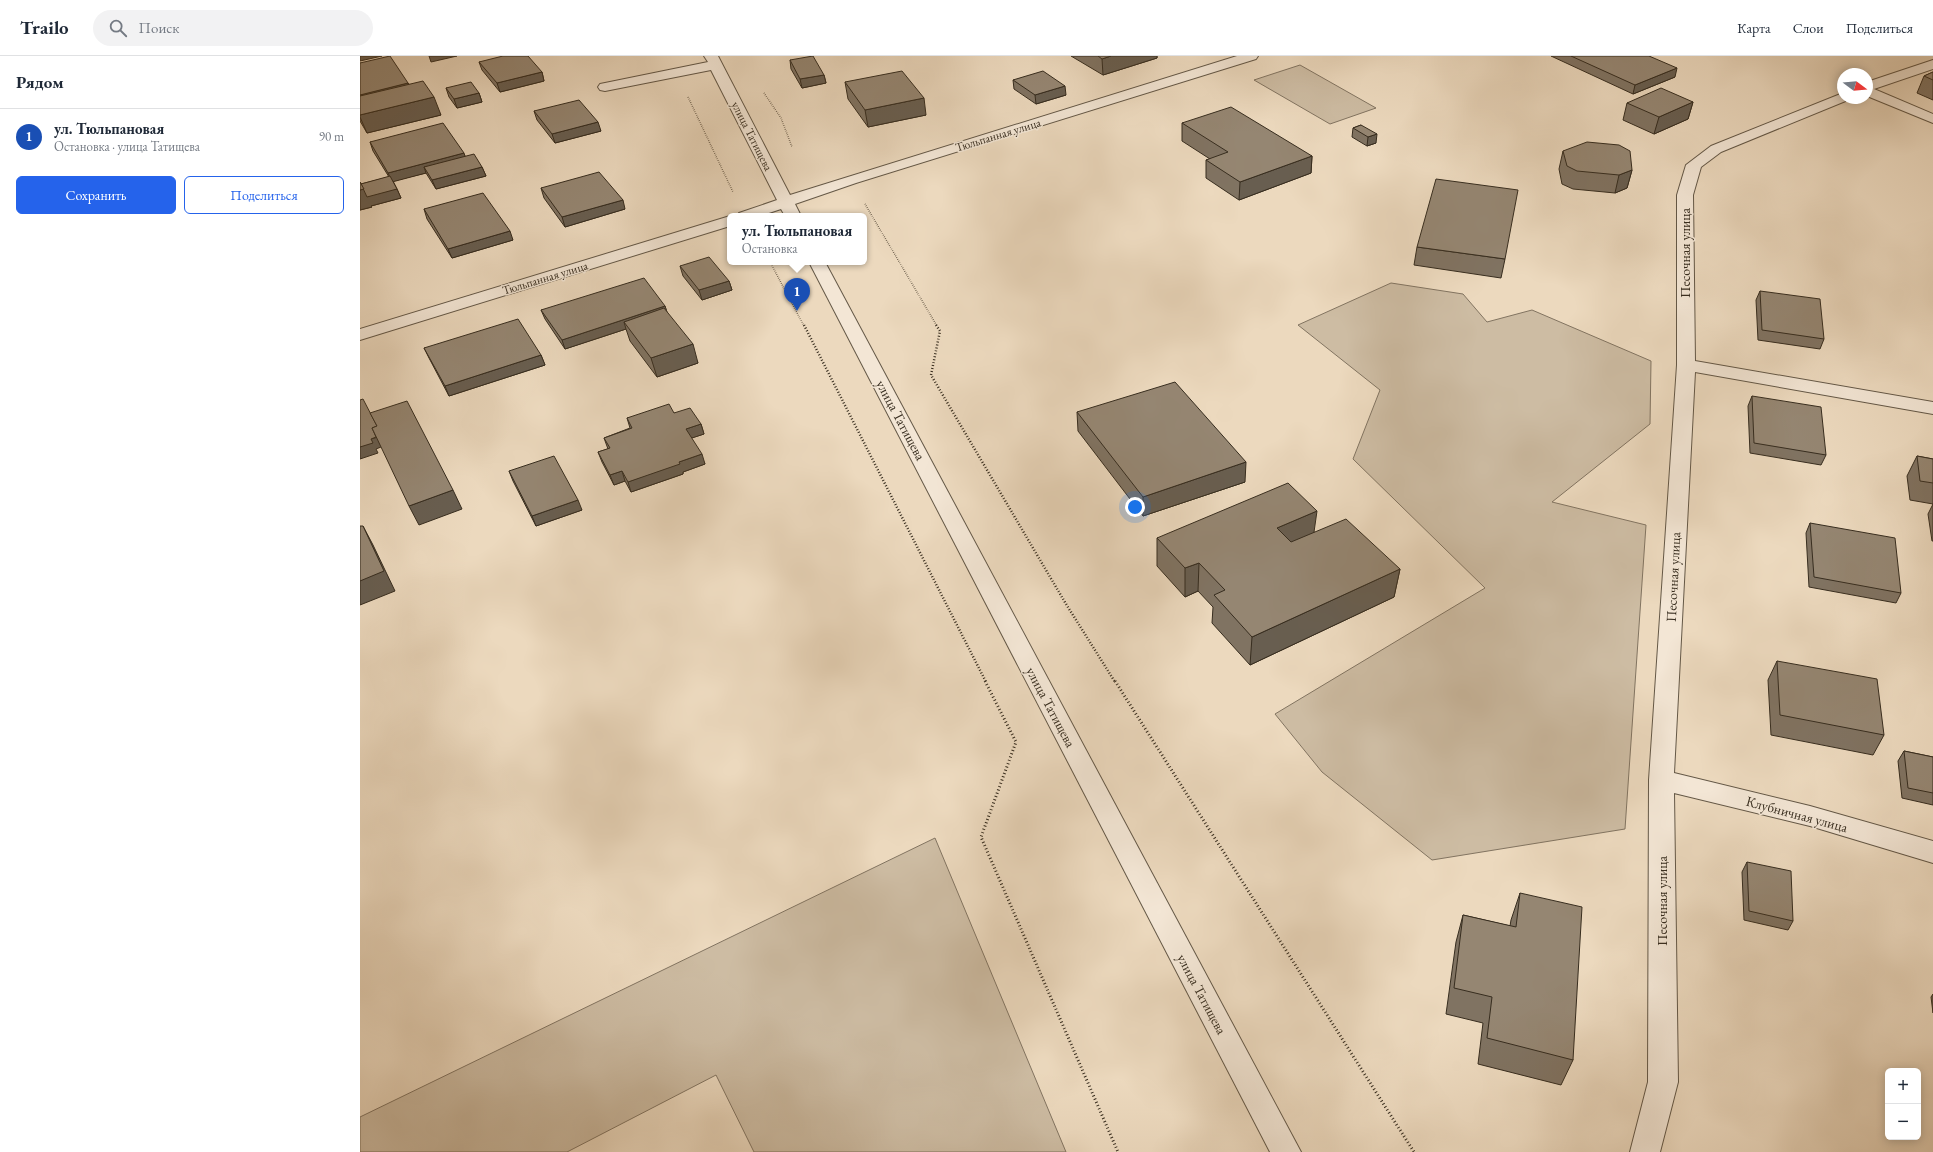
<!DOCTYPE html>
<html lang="ru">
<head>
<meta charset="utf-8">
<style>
  :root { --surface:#fff; --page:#f2f2f3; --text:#1f2937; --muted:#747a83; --line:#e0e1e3; --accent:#2563eb }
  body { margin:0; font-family:"EB Garamond",serif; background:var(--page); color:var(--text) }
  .controls { position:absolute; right:12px; bottom:12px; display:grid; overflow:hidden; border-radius:6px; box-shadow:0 2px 10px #0003 }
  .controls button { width:36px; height:36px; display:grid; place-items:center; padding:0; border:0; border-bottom:1px solid var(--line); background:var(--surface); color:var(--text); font:20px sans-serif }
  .compass { position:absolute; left:1477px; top:12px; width:36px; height:36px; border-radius:50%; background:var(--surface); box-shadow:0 2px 10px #0003; rotate:106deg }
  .you { position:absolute; left:775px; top:451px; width:14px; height:14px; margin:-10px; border:3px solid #fff; border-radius:50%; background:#1a73e8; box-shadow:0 0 0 6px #1a73e833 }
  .badge { display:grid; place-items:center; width:26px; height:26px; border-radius:50%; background:var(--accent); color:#fff; font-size:13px; font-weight:700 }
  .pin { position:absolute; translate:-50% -33px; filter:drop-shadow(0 1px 2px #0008) }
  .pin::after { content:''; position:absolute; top:21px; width:14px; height:12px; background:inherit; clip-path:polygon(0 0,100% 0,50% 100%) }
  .popup { position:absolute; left:367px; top:157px; width:140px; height:52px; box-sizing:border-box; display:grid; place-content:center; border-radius:6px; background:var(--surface); filter:drop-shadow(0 1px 3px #0005); font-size:13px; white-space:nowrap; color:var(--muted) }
  .popup b { font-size:15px; color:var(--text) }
  .popup::after { content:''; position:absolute; left:50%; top:100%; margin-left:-8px; border:8px solid transparent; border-top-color:var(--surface) }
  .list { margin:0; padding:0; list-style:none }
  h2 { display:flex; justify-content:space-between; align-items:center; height:52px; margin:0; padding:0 16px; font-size:17px }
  h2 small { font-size:13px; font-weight:400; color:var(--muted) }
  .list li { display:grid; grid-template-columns:26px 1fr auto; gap:12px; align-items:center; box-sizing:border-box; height:56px; padding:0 16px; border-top:1px solid var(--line) }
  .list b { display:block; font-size:15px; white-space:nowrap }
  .list p { margin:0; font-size:13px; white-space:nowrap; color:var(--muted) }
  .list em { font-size:13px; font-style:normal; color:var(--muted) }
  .actions { display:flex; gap:8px; padding:12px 16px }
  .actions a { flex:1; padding:9px 0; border:1px solid var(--accent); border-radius:6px; text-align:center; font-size:14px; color:var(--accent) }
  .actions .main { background:var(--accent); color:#fff }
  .icon { flex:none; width:22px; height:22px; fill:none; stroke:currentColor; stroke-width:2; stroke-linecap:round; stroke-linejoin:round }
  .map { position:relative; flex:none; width:1573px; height:1096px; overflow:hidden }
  header { display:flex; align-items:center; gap:24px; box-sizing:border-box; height:56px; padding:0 20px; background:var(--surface); border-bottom:1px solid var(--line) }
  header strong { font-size:19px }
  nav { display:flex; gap:22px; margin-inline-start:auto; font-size:14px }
  .search { width:280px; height:36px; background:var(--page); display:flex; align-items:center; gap:10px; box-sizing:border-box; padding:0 14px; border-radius:22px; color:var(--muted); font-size:15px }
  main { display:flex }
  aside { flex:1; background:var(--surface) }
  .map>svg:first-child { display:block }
  .green { fill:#cdbca3; stroke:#827461 }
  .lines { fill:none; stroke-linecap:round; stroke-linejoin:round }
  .minor-casing { stroke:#645847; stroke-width:2 }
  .path-far2 { stroke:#372d1f; stroke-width:1.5; stroke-dasharray:0.5 1.5; stroke-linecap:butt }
  .path-far1 { stroke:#372d1f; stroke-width:2.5; stroke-dasharray:1 2; stroke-linecap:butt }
  .path { stroke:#372d1f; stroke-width:3; stroke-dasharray:1 2.5; stroke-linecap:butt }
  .minor { fill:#f3e6d5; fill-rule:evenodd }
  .wall { fill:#807362; stroke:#372d1f }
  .shaded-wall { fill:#685e50; stroke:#372d1f }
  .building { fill:#958672; stroke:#372d1f }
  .labels { text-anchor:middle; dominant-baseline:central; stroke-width:3; stroke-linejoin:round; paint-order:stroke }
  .far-street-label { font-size:12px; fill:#372d1f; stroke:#f3e6d5 }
  .street-label { font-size:14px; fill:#372d1f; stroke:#f3e6d5 }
</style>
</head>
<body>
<header>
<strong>Trailo</strong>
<div class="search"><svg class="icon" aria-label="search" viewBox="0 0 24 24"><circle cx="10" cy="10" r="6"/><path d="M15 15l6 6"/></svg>Поиск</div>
<nav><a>Карта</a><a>Слои</a><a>Поделиться</a></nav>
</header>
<main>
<aside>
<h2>Рядом<small></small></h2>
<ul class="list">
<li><span class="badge" style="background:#1a4fb4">1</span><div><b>ул. Тюльпановая</b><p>Остановка · улица Татищева</p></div><em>90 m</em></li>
</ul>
<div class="actions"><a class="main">Сохранить</a><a>Поделиться</a></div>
</aside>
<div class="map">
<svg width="1573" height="1096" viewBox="0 0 1573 1096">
  <rect width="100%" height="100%" fill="#ecd9be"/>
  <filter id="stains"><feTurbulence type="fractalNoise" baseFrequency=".005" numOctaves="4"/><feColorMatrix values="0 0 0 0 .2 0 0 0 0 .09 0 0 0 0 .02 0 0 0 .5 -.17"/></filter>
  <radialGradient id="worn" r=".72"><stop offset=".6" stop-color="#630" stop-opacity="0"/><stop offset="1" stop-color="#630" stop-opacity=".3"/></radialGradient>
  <g class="green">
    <polygon points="940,9 1016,52 970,68 894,24"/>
    <polygon points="1031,227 1103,238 1127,266 1172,254 1291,305 1290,368 1192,446 1286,469 1265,773 1072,804 962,716 915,658 1125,532 993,403 1020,334 938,269"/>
    <polygon points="575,782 706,1096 394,1096 356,1019 207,1096 0,1096 0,1061"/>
  </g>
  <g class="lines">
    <defs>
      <g id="minor">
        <polygon points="344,0 358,0 430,139 877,0 898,0 896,3 496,127 435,148 441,160 425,160 421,153 400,160 377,160 379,157 417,144 351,14 245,35 240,34 238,31 240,28 245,27 348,6"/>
        <polygon points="1573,4 1573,13 1514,33 1573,58 1573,67 1507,40 1507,26"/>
        <polygon points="1483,37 1483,42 1489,42 1488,44 1361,96 1341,111 1333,139 1335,305 1573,346 1573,358 1335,316 1314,717 1450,750 1573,785 1573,807 1450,770 1314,737 1318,1026 1300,1096 1270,1096 1288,1026 1289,724 1317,309 1317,139 1326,109 1351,90"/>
        <polygon points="370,160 370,170 0,284 0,273"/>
        <polygon points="449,206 465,206 941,1096 910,1096"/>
      </g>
    </defs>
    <use href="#minor" class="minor-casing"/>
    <g class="path-far2">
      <polyline points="404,37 421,62 432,91"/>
      <polyline points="328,41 373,136"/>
      <polyline points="505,148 577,270"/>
      <polyline points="410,206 444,270"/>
    </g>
    <g class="path-far1">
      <polyline points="444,269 626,626"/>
      <polyline points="576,269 580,275 571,319 706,548 755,626"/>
    </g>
    <g class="path">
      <polyline points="625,625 656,686 621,781 758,1096"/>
      <polyline points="755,625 1054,1096"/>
    </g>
    <use href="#minor" class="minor"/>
  </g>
  <g class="wall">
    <polygon points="711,0 797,0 797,2 743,19"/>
    <polygon points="1191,0 1289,0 1315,21 1273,38"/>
    <polygon points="430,4 464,19 466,27 442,32 431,13"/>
    <polygon points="119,6 182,16 184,25 140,36 122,14"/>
    <polygon points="0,7 48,27 81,59 7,77 0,65"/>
    <polygon points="1573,16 1573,44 1557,37 1564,20"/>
    <polygon points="653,24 706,39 676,48 654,33"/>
    <polygon points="485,26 566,59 508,71 488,43"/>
    <polygon points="86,32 119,37 122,46 97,52 89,41"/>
    <polygon points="1333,46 1328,63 1294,78 1263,64 1267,47"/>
    <polygon points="174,55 241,75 195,87 177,64"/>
    <polygon points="822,67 952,100 951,117 879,144 846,122 846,104 850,103 822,85"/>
    <polygon points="1001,69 1016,87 1007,90 992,81 993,72"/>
    <polygon points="10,86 105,100 122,111 126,120 76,133 66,117 33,125 37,133 41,142 11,150 12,151 0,154 0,126 1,128 29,121 13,95"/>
    <polygon points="1203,95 1272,114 1267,132 1255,137 1213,133 1202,128 1199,113"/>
    <polygon points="181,132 265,153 205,171 184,142"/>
    <polygon points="64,153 153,184 92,202 67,163"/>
    <polygon points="1057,191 1145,203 1141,222 1054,209"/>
    <polygon points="320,210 369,225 372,234 342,244 323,220"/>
    <polygon points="1400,235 1464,283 1460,293 1398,284 1396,244"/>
    <polygon points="305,250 307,257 338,307 297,321 270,285 266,273 205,293 185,263 181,254"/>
    <polygon points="64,292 181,299 185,309 89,340 69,302"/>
    <polygon points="1392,340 1466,399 1461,409 1390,397 1388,350"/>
    <polygon points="717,356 885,426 783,460 718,375"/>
    <polygon points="314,357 341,368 344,378 331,382 345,408 323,416 323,418 271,436 265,425 254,429 242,406 238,396 248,393 244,382 270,372 267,362"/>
    <polygon points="1557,400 1573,403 1573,485 1572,485 1568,458 1573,448 1550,444 1547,420"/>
    <polygon points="149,415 222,454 176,470 153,425"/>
    <polygon points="1450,467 1541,537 1536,547 1449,531 1446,477"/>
    <polygon points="954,476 1040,513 1034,541 890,609 852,567 853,551 838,535 825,541 797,510 797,482"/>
    <polygon points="1417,605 1524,679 1513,699 1411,679 1408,624"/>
    <polygon points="1544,695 1573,701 1573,749 1542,742 1538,705"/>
    <polygon points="1387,806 1433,865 1428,874 1384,864 1382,816"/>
    <polygon points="1160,837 1213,1004 1201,1029 1118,1008 1123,967 1086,958 1096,886 1103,859 1150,870 1151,864"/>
    <polygon points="1573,938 1573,957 1571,941"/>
  </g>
  <g class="shaded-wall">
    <polygon points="0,0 22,0 0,5"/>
    <polygon points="69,0 97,0 71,6"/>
    <polygon points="751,0 797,0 797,2 743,19 742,3"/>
    <polygon points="1317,12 1315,21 1273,38 1275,29"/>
    <polygon points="182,16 184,25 140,36 137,27"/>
    <polygon points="464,19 466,27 442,32 440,23"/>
    <polygon points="48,27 52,36 0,48 0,39"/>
    <polygon points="705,30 706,39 676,48 675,39"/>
    <polygon points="119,37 122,46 97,52 94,43"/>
    <polygon points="74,41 81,59 7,77 0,61 0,59"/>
    <polygon points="564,42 566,59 508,71 505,54"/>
    <polygon points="1333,46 1328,63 1294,78 1299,61"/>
    <polygon points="238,66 241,75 195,87 192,78"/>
    <polygon points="1017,78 1016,87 1007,90 1008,81"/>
    <polygon points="104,97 107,106 64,111 66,117 32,126 28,117"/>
    <polygon points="952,100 951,117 879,144 880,126"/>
    <polygon points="122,111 126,120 76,133 72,124"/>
    <polygon points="1272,114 1267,132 1255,137 1259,119"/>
    <polygon points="4,133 37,133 41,142 11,150 12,151 0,154 0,134"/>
    <polygon points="263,144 265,153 205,171 202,161"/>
    <polygon points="150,175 153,184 92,202 88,193"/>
    <polygon points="369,225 372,234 342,244 339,234"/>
    <polygon points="305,250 308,259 264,266 266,273 205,293 202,284"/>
    <polygon points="333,288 338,307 297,321 291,302"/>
    <polygon points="181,299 185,309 89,340 85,330"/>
    <polygon points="341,368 344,378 329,383 326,373"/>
    <polygon points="22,380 26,389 16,393 18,397 0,403 0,391 11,383"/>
    <polygon points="342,398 345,408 323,416 323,418 271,436 268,426 319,406"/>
    <polygon points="886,406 885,426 783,460 783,441"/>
    <polygon points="262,415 265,425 254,429 250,419"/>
    <polygon points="93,434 102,453 59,469 49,450"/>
    <polygon points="218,444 222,454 176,470 172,460"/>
    <polygon points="957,455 953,483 914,500 917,472"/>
    <polygon points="3,470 13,489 35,535 0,549 0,525"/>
    <polygon points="839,507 838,535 825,541 825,512"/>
    <polygon points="1040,513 1034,541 890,609 892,581"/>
  </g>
  <g class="building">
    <polygon points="30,0 48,27 0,39 0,7"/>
    <polygon points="143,0 168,0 182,16 137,27 119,6"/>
    <polygon points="453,0 464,19 440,23 430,4"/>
    <polygon points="738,0 751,0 742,3"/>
    <polygon points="1211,0 1289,0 1317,12 1275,29"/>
    <polygon points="542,15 564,42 505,54 485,26"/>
    <polygon points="683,15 705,30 675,39 653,24"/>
    <polygon points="1573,16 1573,24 1564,20"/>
    <polygon points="63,25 74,41 0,59 0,40"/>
    <polygon points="111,26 119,37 94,43 86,32"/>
    <polygon points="1301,32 1333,46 1299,61 1267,47"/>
    <polygon points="219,44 238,66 192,78 174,55"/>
    <polygon points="871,51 952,100 880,126 846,104 868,96 822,67"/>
    <polygon points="83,67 104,97 28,117 10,86"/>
    <polygon points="1001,69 1017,78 1008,81 993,72"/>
    <polygon points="1227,86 1259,89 1270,95 1272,114 1259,119 1217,115 1207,110 1203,95"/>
    <polygon points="114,98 122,111 72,124 64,111"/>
    <polygon points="239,116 263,144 202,161 181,132"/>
    <polygon points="30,120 37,133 7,141 1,128"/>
    <polygon points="1076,123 1158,134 1145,203 1057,191"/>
    <polygon points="0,126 4,133 0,134"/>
    <polygon points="123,137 150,175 88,193 64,153"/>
    <polygon points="349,201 369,225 339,234 320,210"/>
    <polygon points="284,222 305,250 202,284 181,254"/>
    <polygon points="1400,235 1460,243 1464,283 1402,274"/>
    <polygon points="304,252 333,288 291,302 264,266"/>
    <polygon points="158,263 181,299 85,330 64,292"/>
    <polygon points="815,326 886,406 783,441 717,356"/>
    <polygon points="1392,340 1461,351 1466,399 1394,387"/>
    <polygon points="3,343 17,370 12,372 16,381 11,383 13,387 0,391 0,344"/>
    <polygon points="47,345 93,434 49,450 12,372 17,370 10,357"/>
    <polygon points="309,348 314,357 330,352 341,368 326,373 342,398 319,406 320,408 268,426 262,415 250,419 238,396 250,392 244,382 272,372 267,362"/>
    <polygon points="194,400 218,444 172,460 149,415"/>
    <polygon points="1557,400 1573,403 1573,427 1560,425"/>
    <polygon points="928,427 957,455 917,472 931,486 986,463 1040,513 892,581 854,539 865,534 839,507 825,512 797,482"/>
    <polygon points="1450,467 1535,482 1541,537 1454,521"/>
    <polygon points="0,470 3,470 24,515 0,525"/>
    <polygon points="1417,605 1517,623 1524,679 1420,659"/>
    <polygon points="1544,695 1573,701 1573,737 1548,732"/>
    <polygon points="1387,806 1431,815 1433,865 1389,855"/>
    <polygon points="1160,837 1222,851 1213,1004 1127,982 1132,941 1094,932 1103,859 1156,871"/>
  </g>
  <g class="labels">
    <g class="far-street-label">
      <text transform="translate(638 79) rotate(-17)">Тюльпанная улица</text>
      <text transform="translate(392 80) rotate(63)">улица Татищева</text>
      <text transform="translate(185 222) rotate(-17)">Тюльпанная улица</text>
    </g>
    <g class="street-label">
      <text transform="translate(1325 197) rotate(-90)">Песочная улица</text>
      <text transform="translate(541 364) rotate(62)">улица Татищева</text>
      <text transform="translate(1313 521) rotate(-87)">Песочная улица</text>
      <text transform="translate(691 651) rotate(62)">улица Татищева</text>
      <text transform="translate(1437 758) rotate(15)">Клубничная улица</text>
      <text transform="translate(1302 845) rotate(-90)">Песочная улица</text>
      <text transform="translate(842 938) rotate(62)">улица Татищева</text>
    </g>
  </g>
  <rect width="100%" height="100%" filter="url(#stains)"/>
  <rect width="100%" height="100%" fill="url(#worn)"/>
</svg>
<div class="controls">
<button>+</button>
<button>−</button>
</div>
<svg class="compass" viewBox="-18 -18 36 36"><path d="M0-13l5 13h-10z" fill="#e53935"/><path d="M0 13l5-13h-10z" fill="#747a83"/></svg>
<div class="you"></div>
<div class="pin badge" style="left:437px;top:255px;background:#1a4fb4">1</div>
<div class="popup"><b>ул. Тюльпановая</b>Остановка</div>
</div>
</main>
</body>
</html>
